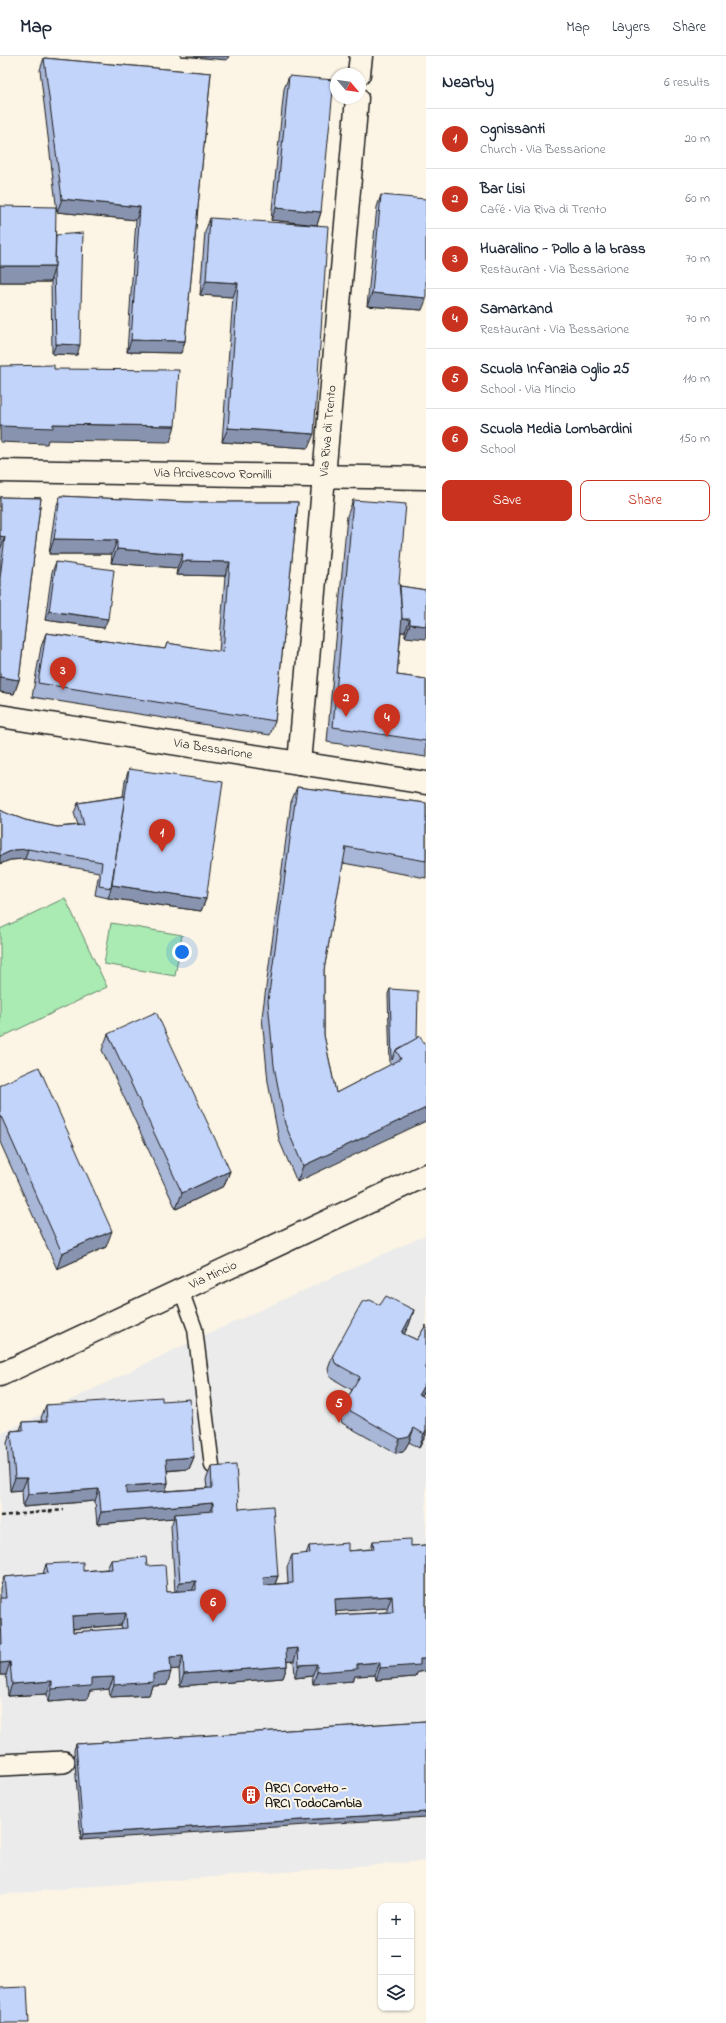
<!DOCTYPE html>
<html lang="en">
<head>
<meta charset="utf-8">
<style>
  :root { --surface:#fff; --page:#f2f2f3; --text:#1f2937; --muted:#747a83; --line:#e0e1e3; --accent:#c8321e }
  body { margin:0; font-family:"Indie Flower",sans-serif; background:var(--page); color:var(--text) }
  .controls { position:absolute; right:12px; bottom:12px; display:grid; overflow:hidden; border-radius:8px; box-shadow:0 1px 3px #0004 }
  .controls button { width:36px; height:36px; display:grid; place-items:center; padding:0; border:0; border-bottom:1px solid var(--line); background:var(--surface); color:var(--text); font:20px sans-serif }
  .compass { position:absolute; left:330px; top:12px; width:36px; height:36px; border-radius:50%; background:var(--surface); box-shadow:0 1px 3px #0004; rotate:119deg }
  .you { position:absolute; left:182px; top:896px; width:14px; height:14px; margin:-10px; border:3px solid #fff; border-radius:50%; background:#1a73e8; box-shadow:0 0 0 6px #1a73e833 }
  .badge { display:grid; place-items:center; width:26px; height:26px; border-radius:50%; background:var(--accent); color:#fff; font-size:13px; font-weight:700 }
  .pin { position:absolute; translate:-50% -33px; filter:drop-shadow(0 1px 2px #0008) }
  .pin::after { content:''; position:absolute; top:21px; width:14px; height:12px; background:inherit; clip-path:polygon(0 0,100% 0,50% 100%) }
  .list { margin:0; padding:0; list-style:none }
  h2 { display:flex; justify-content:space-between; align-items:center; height:52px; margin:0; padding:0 16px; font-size:17px }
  h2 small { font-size:13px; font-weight:400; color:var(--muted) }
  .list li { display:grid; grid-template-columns:26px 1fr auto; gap:12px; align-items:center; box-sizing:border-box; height:60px; padding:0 16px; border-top:1px solid var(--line) }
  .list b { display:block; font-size:15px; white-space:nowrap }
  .list p { margin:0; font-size:13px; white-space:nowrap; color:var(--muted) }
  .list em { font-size:13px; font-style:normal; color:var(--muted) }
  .actions { display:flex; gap:8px; padding:12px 16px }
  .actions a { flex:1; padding:9px 0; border:1px solid var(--accent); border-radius:8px; text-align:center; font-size:14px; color:var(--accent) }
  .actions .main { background:var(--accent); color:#fff }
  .icon { flex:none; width:22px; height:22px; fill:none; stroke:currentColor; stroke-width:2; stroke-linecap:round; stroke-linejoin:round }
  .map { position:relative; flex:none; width:426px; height:1967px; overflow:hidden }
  header { display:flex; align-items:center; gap:24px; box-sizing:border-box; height:56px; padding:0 20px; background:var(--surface); border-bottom:1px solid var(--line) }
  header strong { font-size:19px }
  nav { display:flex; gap:22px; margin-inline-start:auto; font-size:14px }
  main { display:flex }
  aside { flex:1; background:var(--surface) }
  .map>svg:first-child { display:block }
  .built { fill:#ebebeb }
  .green { fill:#aaebb3; stroke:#638468 }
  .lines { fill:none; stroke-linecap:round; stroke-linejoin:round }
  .service-casing { stroke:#1c1c1c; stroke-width:17 }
  .pedestrian-casing { stroke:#1c1c1c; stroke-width:24 }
  .minor-casing { stroke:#1c1c1c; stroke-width:25 }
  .path { stroke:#1c1c1c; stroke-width:2.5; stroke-dasharray:4 3; stroke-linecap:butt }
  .service { stroke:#fcf5e5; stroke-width:14 }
  .pedestrian { stroke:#fcf5e5; stroke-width:21 }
  .minor { stroke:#fcf5e5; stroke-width:22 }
  .wall { fill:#a8b6d7; stroke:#1c1c1c; fill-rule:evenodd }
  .shaded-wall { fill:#8894af; stroke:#1c1c1c }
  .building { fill:#c3d4fa; stroke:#1c1c1c; fill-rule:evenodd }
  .labels { text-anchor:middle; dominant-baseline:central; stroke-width:4; stroke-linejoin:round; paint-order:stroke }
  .street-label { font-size:13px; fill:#1c1c1c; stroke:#fcf5e5 }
  .poi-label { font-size:13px; font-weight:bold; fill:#1c1c1c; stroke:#fcf5e5; text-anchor:start }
</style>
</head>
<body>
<header>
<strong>Map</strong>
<nav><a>Map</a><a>Layers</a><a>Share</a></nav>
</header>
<main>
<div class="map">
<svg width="426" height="1967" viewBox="0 0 426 1967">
  <rect width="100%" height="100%" fill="#fcf5e5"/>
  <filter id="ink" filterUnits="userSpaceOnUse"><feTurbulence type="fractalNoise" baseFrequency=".025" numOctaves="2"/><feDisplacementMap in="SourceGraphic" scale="8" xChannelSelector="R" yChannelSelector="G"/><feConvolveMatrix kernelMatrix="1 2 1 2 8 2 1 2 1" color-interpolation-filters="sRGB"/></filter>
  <g filter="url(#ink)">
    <polygon class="built" points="426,1179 426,1805 82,1831 0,1839 0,1378 205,1279"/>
    <g class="green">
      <polygon points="65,842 107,931 0,982 0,873"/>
      <polygon points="111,867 182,879 175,920 104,908"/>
    </g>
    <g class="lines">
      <defs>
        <polyline id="service" points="181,1234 195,1273 212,1410"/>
        <polyline id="pedestrian" points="0,1709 64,1706"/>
        <g id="minor">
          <polyline points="359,18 361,0"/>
          <polyline points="0,415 426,422"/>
          <polyline points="0,660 426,727"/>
          <polyline points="299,707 357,42"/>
          <polyline points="0,1319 426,1119"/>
        </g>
      </defs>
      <use href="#service" class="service-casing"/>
      <use href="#pedestrian" class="pedestrian-casing"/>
      <use href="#minor" class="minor-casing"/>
      <polyline class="path" points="0,1460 64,1454"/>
      <use href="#service" class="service"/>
      <use href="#pedestrian" class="pedestrian"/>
      <use href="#minor" class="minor"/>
    </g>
    <g class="wall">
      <polygon points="44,2 211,17 185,285 181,297 127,296 136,164 57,156 40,14"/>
      <polygon points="289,20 321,156 317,169 271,164 284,33"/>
      <polygon points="381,139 422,254 367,250 377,151"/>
      <polygon points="0,150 56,179 77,299 52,298 51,223 50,226 0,226"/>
      <polygon points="210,162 308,392 222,386 233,241 200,239 205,176"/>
      <polygon points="60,440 187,446 298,446 275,665 270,679 32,641 41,591 46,577 165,593 167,587 219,596 225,520 176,519 177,512 111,507 112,498 49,498 55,455"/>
      <polygon points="0,441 41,442 19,624 14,638 0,636"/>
      <polygon points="353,444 399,527 400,530 426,534 405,581 405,576 401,576 397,619 426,623 426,701 327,686 347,460"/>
      <polygon points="56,506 104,572 45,564 52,516"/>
      <polygon points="129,713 206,843 201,855 108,842 95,839 99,816 25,803 10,804 0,808 0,754 6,757 25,764 57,771 78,769 74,757 78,747 123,740 125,725"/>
      <polygon points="297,731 426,747 426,822 343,807 324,914 324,979 336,1037 390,1009 388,938 390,933 417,982 425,989 297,1126 279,1084 268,1026 262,961 291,746"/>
      <polygon points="108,978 230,1115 224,1130 176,1153 102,994"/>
      <polygon points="0,1029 106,1191 57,1213 0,1086"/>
      <polygon points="380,1249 414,1254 409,1269 404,1278 417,1284 426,1269 426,1338 423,1336 421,1339 426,1342 426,1379 419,1392 409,1386 403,1396 395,1397 342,1367 340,1361 345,1346 352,1334 330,1321 328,1313 333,1299"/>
      <path d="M 162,1345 L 194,1401 L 189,1413 L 167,1415 L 168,1427 L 165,1435 L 207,1432 L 206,1424 L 211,1411 L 239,1453 L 278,1520 L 275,1528 L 288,1527 L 287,1511 L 292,1499 L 306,1498 L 309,1490 L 348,1495 L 371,1493 L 373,1485 L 411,1490 L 426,1489 L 426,1615 L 418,1616 L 415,1621 L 376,1624 L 375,1619 L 355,1620 L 353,1625 L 313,1628 L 312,1620 L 295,1622 L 294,1605 L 287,1605 L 287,1610 L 283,1622 L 180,1630 L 179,1613 L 171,1613 L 167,1629 L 152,1630 L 149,1639 L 110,1641 L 109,1633 L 90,1635 L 87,1643 L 48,1646 L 47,1638 L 8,1640 L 6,1619 L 0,1619 L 0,1532 L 4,1521 L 43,1518 L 46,1508 L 83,1515 L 107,1513 L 111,1504 L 147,1510 L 167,1536 L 175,1536 L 171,1470 L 174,1462 L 97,1468 L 95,1445 L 23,1451 L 22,1434 L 10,1435 L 7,1387 L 11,1375 L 20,1374 L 23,1366 L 42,1365 L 41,1362 L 46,1349 ZM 387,1552 L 387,1556 L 336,1559 L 336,1555 ZM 121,1569 L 122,1573 L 73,1576 L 73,1573 Z"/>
      <polygon points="426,1665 81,1784 74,1694 76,1688"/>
    </g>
    <g class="shaded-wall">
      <polygon points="180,0 229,0 227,4"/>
      <polygon points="62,143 140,151 136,164 57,156"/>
      <polygon points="276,152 321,156 317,169 271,164"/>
      <polygon points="0,210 55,210 50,226 0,226"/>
      <polygon points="206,225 238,227 233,241 200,239"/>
      <polygon points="372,237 426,242 426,244 422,254 367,250"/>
      <polygon points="131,284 185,285 181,297 127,296"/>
      <polygon points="56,288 80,289 77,299 52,298"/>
      <polygon points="53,368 175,370 170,386 48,384 47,388 0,386 0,370"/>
      <polygon points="228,372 314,378 308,392 222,386"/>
      <polygon points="0,480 5,481 0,494"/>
      <polygon points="54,483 117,484 112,498 49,498"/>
      <polygon points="117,493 183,498 177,512 111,507"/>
      <polygon points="182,505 230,506 225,520 176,519"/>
      <polygon points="49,555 108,563 104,572 45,564"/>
      <polygon points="401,563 410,563 405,576 397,576"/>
      <polygon points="410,568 426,570 426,583 405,581"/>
      <polygon points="0,621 19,624 14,638 0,636"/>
      <polygon points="28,793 25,803 10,804 0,808 0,800 13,794"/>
      <polygon points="112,829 206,843 201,855 108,842"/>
      <polygon points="426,1052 426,1065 297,1126 303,1110"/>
      <polygon points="230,1115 224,1130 176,1153 182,1137"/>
      <polygon points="112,1175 106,1191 57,1213 62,1197"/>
      <polygon points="414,1254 409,1269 397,1291 402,1277"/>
      <polygon points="426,1325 426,1327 423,1336 414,1352 419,1338"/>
      <polygon points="414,1372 409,1386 403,1396 395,1397 400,1383"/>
      <polygon points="426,1374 426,1379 419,1392 424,1378"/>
      <polygon points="194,1401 189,1413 161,1415 166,1403"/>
      <polygon points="15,1422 27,1422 22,1434 10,1435"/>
      <polygon points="168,1427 164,1440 122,1443 126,1430"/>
      <polygon points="99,1433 95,1445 23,1451 28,1438"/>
      <polygon points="213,1447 208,1460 175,1458 174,1462 97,1468 101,1456"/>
      <polygon points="278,1520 273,1533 258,1534 263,1521"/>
      <polygon points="196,1525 191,1538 175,1539 180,1526"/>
      <polygon points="392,1540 387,1552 331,1556 335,1543"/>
      <polygon points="126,1557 121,1569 68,1573 72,1560"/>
      <polygon points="298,1592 294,1605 281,1606 286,1593"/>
      <polygon points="183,1600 179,1613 166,1614 170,1601"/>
      <polygon points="420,1603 426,1603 426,1615 418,1616 415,1621 376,1624 380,1612"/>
      <polygon points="10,1606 6,1619 0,1619 0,1607"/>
      <polygon points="380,1606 375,1619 355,1620 353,1625 313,1628 317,1616 357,1608"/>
      <polygon points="317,1608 312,1620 295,1622 299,1609"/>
      <polygon points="287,1610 283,1622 180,1630 184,1618"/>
      <polygon points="171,1616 167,1629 152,1630 149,1639 110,1641 114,1629 153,1618"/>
      <polygon points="114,1621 109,1633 90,1635 87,1643 48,1646 52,1633 91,1622"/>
      <polygon points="52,1625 47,1638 8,1640 12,1628"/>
      <polygon points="426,1756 426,1761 81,1784 83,1778"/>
    </g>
    <g class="building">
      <polygon points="44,2 211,17 185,285 131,284 140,151 62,143"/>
      <polygon points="289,20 334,24 321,156 276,152"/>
      <polygon points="381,139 426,143 426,242 372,237"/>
      <polygon points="0,150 56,151 55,210 0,210"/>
      <polygon points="210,162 328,170 314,378 228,372 238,227 206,225"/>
      <polygon points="83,177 80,289 56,288 54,213 55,210 56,179"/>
      <polygon points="54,309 54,313 179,314 175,370 53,368 53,372 0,370 0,310"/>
      <polygon points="60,440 187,446 298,446 275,665 38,627 46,577 165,593 167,587 223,596 230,506 182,505 183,498 117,493 117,484 54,483"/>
      <polygon points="0,441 41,442 19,624 0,621 0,522 5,481 0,480"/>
      <polygon points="353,444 406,448 399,527 402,560 397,619 426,623 426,685 333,671"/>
      <polygon points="56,506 114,514 108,563 49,555"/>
      <polygon points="400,530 426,534 426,570 410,568 410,563 402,563 402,560"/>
      <polygon points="129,713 223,726 206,843 112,829"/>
      <polygon points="297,731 426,747 426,805 346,791 324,914 324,979 336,1037 401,1003 396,994 420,980 425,989 426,988 426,1052 303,1110 285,1068 274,1010 268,945"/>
      <polygon points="125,740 111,832 99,830 102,806 28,793 13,794 0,800 0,754 6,757 25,764 57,771 84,769 78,747"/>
      <polygon points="390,933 418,935 417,982 396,994 392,1004"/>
      <polygon points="156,956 230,1115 182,1137 108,978"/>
      <polygon points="39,1011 112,1175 62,1197 0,1058 0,1029"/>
      <polygon points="386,1240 414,1254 402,1277 417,1284 426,1269 426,1325 419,1338 426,1342 426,1374 424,1378 414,1372 409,1381 400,1383 347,1353 345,1346 360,1321 335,1307 333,1299 362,1246 370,1244 380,1249"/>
      <path d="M 162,1341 L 162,1345 L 190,1343 L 194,1401 L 166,1403 L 168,1427 L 126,1430 L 126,1438 L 212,1432 L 211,1411 L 236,1409 L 239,1453 L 273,1450 L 278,1520 L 263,1521 L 264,1529 L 293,1527 L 292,1499 L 310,1497 L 309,1490 L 348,1487 L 348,1495 L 374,1493 L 373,1485 L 411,1483 L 411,1490 L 426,1489 L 426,1603 L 420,1603 L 420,1609 L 380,1612 L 380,1606 L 357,1608 L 357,1613 L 317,1616 L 317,1608 L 299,1609 L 298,1592 L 286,1593 L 287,1610 L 184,1618 L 183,1600 L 170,1601 L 171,1616 L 153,1618 L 153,1626 L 114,1629 L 114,1621 L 91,1622 L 91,1630 L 52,1633 L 52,1625 L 12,1628 L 10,1606 L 0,1607 L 0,1588 L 2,1588 L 1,1562 L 0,1563 L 0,1542 L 6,1542 L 4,1521 L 48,1517 L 46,1508 L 83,1506 L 83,1515 L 112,1513 L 111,1504 L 146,1501 L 147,1510 L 165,1509 L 167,1536 L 196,1534 L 196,1525 L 180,1526 L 175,1458 L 213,1455 L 213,1447 L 101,1456 L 99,1433 L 28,1438 L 27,1422 L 15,1422 L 11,1375 L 23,1374 L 23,1366 L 47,1365 L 46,1349 ZM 392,1540 L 393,1556 L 336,1559 L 335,1543 ZM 126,1557 L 127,1572 L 73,1576 L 72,1560 Z"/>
      <polygon points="426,1665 426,1756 83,1778 76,1688"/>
      <polygon points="27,1931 29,1967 0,1967 0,1932"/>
    </g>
  </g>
  <defs>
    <symbol id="building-disc" viewBox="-11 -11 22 22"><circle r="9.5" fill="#c8321e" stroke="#fcf5e5"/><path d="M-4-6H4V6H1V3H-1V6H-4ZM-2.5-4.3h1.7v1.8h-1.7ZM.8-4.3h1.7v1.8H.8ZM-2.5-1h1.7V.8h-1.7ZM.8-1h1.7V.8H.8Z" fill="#fff"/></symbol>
  </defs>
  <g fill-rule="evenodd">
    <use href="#building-disc" x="240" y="1728" width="22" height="22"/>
  </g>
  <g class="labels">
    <g class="street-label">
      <text transform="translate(328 375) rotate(-85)">Via Riva di Trento</text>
      <text transform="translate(213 418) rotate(1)">Via Arcivescovo Romilli</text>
      <text transform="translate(213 693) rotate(9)">Via Bessarione</text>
      <text transform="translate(213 1219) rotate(-25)">Via Mincio</text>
    </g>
    <g class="poi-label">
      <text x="265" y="1732">ARCI Corvetto -<tspan x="265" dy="15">ARCI TodoCambia</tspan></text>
    </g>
  </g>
</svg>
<div class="controls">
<button>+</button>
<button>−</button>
<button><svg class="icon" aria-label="layers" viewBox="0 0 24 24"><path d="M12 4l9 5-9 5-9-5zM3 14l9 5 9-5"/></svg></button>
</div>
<svg class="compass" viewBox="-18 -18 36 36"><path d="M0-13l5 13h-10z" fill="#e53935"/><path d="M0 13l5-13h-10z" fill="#747a83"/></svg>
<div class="you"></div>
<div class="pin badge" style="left:162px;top:796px">1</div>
<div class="pin badge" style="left:346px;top:661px">2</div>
<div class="pin badge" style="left:63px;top:634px">3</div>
<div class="pin badge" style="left:387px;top:681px">4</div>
<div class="pin badge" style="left:339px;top:1367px">5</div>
<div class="pin badge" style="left:213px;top:1566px">6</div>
</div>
<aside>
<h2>Nearby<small>6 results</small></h2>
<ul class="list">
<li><span class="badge">1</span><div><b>Ognissanti</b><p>Church · Via Bessarione</p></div><em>20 m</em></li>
<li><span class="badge">2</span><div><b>Bar Lisi</b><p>Café · Via Riva di Trento</p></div><em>60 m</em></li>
<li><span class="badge">3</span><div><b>Huaralino - Pollo a la brass</b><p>Restaurant · Via Bessarione</p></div><em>70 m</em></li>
<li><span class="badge">4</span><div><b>Samarkand</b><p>Restaurant · Via Bessarione</p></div><em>70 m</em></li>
<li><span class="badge">5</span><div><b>Scuola Infanzia Oglio 25</b><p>School · Via Mincio</p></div><em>110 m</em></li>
<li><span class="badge">6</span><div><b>Scuola Media Lombardini</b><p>School</p></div><em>150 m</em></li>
</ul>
<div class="actions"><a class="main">Save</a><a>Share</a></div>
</aside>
</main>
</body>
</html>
